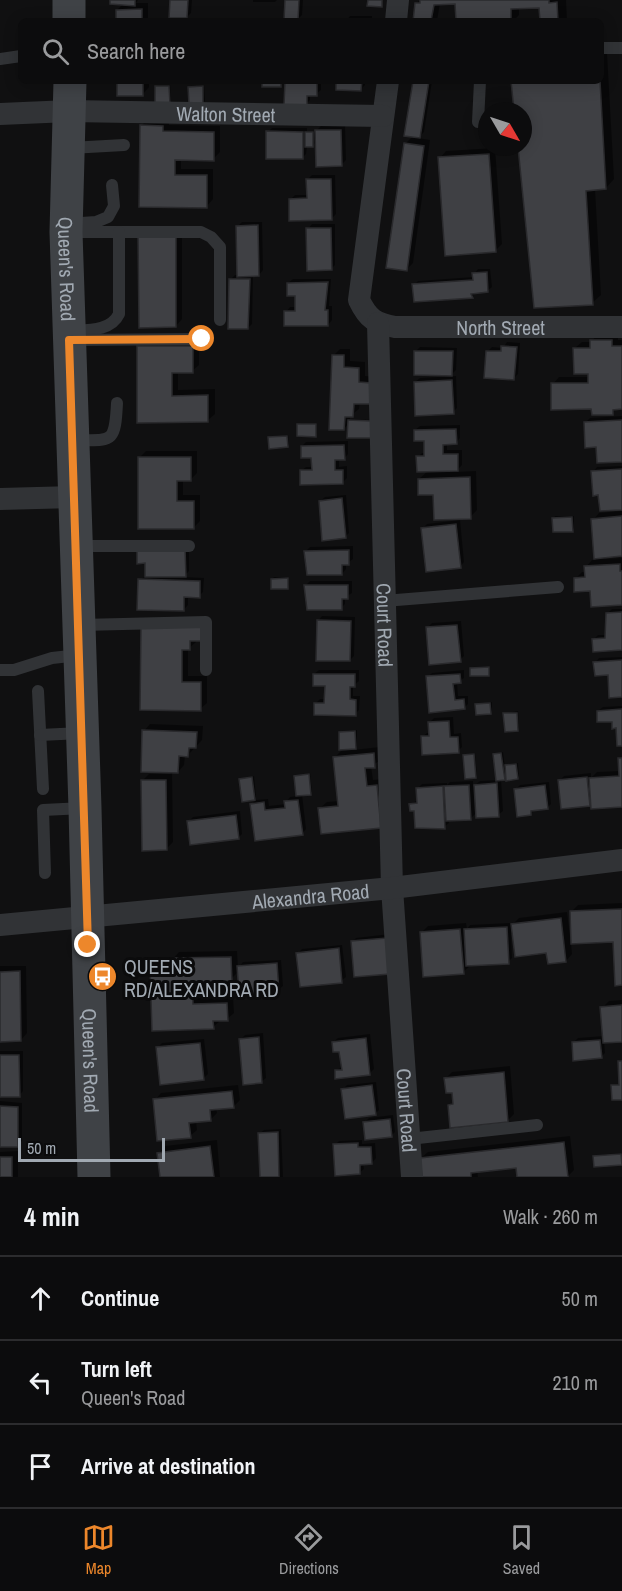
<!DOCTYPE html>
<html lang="en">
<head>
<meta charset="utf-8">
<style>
  :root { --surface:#0c0c0d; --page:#1a1a1b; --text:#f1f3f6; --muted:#9a9b9d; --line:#2c2c2e; --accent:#ed872b }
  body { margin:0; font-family:"Archivo Narrow",sans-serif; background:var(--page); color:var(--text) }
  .compass { position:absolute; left:478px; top:102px; width:54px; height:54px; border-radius:50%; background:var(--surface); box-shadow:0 3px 15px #0003; rotate:129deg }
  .scale { position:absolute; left:18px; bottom:15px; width:147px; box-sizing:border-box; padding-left:6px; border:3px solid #a1a9b2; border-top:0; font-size:16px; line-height:21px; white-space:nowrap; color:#a1a9b2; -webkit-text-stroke:4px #0b0b0c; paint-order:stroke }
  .stop { position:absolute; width:18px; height:18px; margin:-14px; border:4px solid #ed872b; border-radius:50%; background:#fff }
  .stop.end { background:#ed872b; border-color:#fff; box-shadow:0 2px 6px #0008 }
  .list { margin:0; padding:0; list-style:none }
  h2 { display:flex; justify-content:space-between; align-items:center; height:78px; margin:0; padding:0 24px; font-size:26px }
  h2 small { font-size:20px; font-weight:400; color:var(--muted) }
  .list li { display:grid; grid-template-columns:39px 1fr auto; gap:18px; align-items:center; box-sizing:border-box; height:84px; padding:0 24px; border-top:2px solid var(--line) }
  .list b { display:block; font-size:22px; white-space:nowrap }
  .list p { margin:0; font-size:20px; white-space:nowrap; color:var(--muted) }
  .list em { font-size:20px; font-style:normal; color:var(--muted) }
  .icon { flex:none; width:33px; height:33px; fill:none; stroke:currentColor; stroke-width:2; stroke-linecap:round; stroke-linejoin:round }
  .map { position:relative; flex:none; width:622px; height:1177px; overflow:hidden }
  .search { position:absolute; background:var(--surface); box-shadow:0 3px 15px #0003; left:18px; right:18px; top:18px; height:66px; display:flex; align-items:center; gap:15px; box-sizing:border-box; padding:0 21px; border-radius:9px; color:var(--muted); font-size:22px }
  .sheet { height:330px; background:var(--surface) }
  nav { display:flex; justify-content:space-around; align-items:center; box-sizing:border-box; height:84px; border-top:2px solid var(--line); background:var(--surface); font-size:16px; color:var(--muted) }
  nav a { display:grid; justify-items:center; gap:3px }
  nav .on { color:var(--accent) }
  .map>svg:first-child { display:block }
  .shadow { fill:#0007 }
  .building { fill:#3f4044; stroke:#2a2a2d; stroke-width:1.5 }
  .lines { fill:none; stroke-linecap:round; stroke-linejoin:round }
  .lane { stroke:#313336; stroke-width:12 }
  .street { stroke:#313336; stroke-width:22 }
  .secondary { stroke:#3f4246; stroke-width:33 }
  .route { stroke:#ed872b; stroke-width:8 }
  .labels { text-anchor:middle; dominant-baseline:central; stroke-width:6; stroke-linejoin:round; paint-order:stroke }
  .street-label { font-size:20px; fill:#a1a9b2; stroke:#0b0b0c }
  .poi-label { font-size:20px; fill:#a1a9b2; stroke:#0b0b0c; text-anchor:start }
</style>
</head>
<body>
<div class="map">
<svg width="622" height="1177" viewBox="0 0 622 1177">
  <rect width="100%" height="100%" fill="#101011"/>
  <g class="shadow">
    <polygon points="112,0 138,0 136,3 148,3 148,21 117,21 117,10 123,4"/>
    <polygon points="171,0 192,0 191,13 187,17"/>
    <polygon points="253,0 277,0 275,2 253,2"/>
    <polygon points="287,0 303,0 302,15 298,19"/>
    <polygon points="420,0 566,0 567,21 541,21 541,7 519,7 519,15 513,21 457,21 457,3 440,3 437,21 415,21 417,3"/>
    <polygon points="350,16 372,16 372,21 346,21"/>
    <polygon points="607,53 614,179 606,188 595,189 601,295 592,303 519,147 523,147 523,111 516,111 513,81 601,81 601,54"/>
    <polygon points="118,81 149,81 149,87 143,94"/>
    <polygon points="286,81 321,81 321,90 316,94 310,94 310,100 306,104"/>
    <polygon points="338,81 365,81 365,85 361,89"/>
    <polygon points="414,81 432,81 424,132 418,138 430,140 413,263 406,270 405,144 413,136"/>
    <polygon points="158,85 170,85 171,101 169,103 156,87"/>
    <polygon points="204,85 205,101 203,103 190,87"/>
    <polygon points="148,119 169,120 169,125 220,126 220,152 213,159 181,159 181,169 213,169 213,199 207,206 140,206 141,126"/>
    <polygon points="321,126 345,126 346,160 341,165 317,141 312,146 307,146 306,154 302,158 268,132 272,128 307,128 307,131 314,131 314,133"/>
    <polygon points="495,148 502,244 495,251 440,158 446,151"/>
    <polygon points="312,175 335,175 336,214 331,219 291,199 295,195 308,195 308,179"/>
    <polygon points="242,222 262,222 263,270 259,275 253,275 252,324 248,328 231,279 235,275 239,275 238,226"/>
    <polygon points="312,224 335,224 335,265 331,269 308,229"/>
    <polygon points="182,228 182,319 176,326 140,236"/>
    <polygon points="478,269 490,269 492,287 487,291 477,292 472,296 415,300 414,285 418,281 474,277 474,274"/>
    <polygon points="293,279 331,279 329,306 332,306 332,320 328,325 286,312 290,307 296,307 296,295 288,283"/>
    <polygon points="598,334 618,334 618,340 622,340 622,408 618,408 612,413 593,408 553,384 559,377 589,377 589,372 575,348 582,342 591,342"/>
    <polygon points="145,340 199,340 199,365 192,371 178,371 178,390 215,389 215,414 208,420 139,421 138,347"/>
    <polygon points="507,342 520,343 518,374 514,378 488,351 492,347 503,348"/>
    <polygon points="420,347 457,348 456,370 452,374 416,351"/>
    <polygon points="340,349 350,349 350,361 365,362 365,376 377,377 360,402 359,409 350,416 350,419 372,420 372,435 349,423 344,429 333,356"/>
    <polygon points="456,376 457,408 453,412 415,382 420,378"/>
    <polygon points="622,416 622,460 585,423 590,418"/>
    <polygon points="301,423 317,423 317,433 315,435 299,425"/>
    <polygon points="460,425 460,438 456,443 447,443 447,450 462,450 462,465 455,472 476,471 477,510 470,517 435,494 419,479 429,470 418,457 422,453 425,453 425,440 415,430 420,426"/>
    <polygon points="288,435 289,444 287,446 270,438"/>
    <polygon points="348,441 348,454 344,459 339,459 339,467 347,466 347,478 343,482 301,471 306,467 313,467 313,456 302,446 306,442"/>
    <polygon points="146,451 197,451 197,473 190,480 183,480 183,495 200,495 200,521 193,528 140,457"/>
    <polygon points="622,466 622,508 600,494 593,472 597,467"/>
    <polygon points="346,495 349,533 345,537 320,501 325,497"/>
    <polygon points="622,511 622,555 604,557 605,559 622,558 622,603 591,590 575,579 582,572 586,572 586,567 592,560 596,560 593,520 599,513"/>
    <polygon points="555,516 574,516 574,528 572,530 554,518"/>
    <polygon points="460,520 464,562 460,567 423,528 427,524"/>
    <polygon points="189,544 189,571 183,577 204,578 203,592 199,596 188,596 188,605 183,610 140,580 146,576 146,562"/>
    <polygon points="353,546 353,559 346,564 346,569 342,574 306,551 310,547"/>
    <polygon points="274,577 289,577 289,585 287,587 272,579"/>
    <polygon points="310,581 352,581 352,593 345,597 345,604 341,608 306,585"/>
    <polygon points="612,609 622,609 622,648 593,640 598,635 607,635 607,614"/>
    <polygon points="322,616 355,617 354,656 350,660 318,621"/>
    <polygon points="461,621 464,656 460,660 427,628 432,623"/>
    <polygon points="143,627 196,640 196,642 188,649 188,676 207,676 207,703 200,709"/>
    <polygon points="622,657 622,695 609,673 595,663 599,658"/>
    <polygon points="490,666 489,674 471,669 473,667"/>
    <polygon points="319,670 359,670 359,681 353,686 353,696 360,696 359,710 355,714 315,704 320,699 326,699 326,684 314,674"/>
    <polygon points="464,670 464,678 457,682 458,696 468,696 468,704 464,708 428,677 432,673"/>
    <polygon points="492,702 492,710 491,712 477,705"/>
    <polygon points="622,706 622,744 618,727 613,720 598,711 603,707"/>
    <polygon points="518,711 519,728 517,730 505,714"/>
    <polygon points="453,717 454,734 461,733 462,747 458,751 422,737 427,733 430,733 429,723 434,718"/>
    <polygon points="150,724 203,726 202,740 188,755 185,755 184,765 178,772 172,771 173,842 166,849 142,781 149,774 171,774 144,731"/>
    <polygon points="357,730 357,746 353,750 380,747 381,760 371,766 373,780 383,779 387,820 320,808 327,802 339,801 334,758 341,751 350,750 340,732 342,731"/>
    <polygon points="503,752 505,767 508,764 518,763 519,776 517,778 507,775 501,779 503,811 498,815 477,812 470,819 448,820 449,823 444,827 411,804 418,800 418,788 422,784 447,783 447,785 450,782 473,781 473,787 480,781 498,780 495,754"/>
    <polygon points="475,753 477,775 476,777 464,756"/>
    <polygon points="622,757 622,805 592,802 589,804 560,780 564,776 591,773 591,778 597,772 621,771 620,759"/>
    <polygon points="310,773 312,792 302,794 306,829 302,834 252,804 256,800 268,799 269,806 286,804 286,802 290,797 298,796 296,777"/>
    <polygon points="254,776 256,797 254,799 241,779"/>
    <polygon points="549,782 551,804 547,808 535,809 531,814 516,789 520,785"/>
    <polygon points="240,811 242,834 238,838 189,821 193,817"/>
    <polygon points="622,903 622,984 614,941 571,943 572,954 566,961 511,934 512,958 508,962 470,966 463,972 421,933 428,926 466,923 467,929 470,925 511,923 511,926 519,918 567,912 570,936 572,936 571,912 578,905"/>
    <polygon points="390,934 394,968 352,942 356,938"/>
    <polygon points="342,945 346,977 341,981 298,953 302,949"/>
    <polygon points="237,951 238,968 243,962 281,960 283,986 278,990 239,971 231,979 198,980 199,998 233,997 234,1013 227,1019 220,1021 213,1027 152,967 158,960 172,960 179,952"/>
    <polygon points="0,966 26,966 27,1033 21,1040 0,1040"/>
    <polygon points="622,1000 622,1040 604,1041 605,1053 601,1057 573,1043 578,1038 604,1036 602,1008 609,1001"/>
    <polygon points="263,1033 266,1078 261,1082 241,1039 245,1035"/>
    <polygon points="370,1034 374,1069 370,1073 336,1071 343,1066 341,1050 333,1042 338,1038"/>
    <polygon points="204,1039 208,1074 203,1079 158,1047 162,1043"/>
    <polygon points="0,1051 23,1051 23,1091 19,1096 0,1096"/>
    <polygon points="510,1066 514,1114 507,1121 449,1106 454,1101 453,1091 446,1078 452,1072"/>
    <polygon points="376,1082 379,1110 375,1114 343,1089 347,1085"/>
    <polygon points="238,1085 240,1100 233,1107 216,1108 217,1113 210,1120 196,1121 197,1130 190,1136 155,1100 161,1093"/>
    <polygon points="0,1101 22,1103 22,1141 17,1145 0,1145"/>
    <polygon points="393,1115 395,1132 391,1136 365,1122 369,1118"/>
    <polygon points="281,1129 283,1177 261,1177 259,1134 264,1130"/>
    <polygon points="570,1136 574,1170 567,1177 518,1177 517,1166 477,1170 478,1177 423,1177 421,1158 428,1152"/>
    <polygon points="217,1140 220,1177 162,1177 159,1153 165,1146"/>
    <polygon points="362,1140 362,1144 375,1143 376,1158 372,1163 363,1163 364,1169 359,1173 335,1145 339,1141"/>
    <polygon points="18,1151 18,1177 0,1177 0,1152"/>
    <polygon points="622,1153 622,1163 594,1157 596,1155"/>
  </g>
  <g class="building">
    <polygon points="110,0 135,0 135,6 110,4"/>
    <polygon points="170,0 188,0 187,18 169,18"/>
    <polygon points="285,0 299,0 298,21 284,20"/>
    <polygon points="368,0 382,0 382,7 367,6"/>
    <polygon points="420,0 549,0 549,3 557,2 558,21 540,21 539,8 511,9 511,21 456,21 455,4 434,5 431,21 413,21 415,3 420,3"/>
    <polygon points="142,9 142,21 116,21 116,10"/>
    <rect x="117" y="81" width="26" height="15"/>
    <rect x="262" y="81" width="19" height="6"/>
    <polygon points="285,81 317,81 317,96 307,96 307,106 284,105"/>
    <polygon points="336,81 362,81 361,91 336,90"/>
    <polygon points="413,81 429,81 420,138 404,136"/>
    <polygon points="511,81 600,81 606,189 586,191 593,305 534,308 518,147 523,147 523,111 514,111"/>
    <polygon points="155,86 169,86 170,104 155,104"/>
    <polygon points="203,86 203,104 189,105 188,87"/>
    <polygon points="140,125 163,126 163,131 214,132 214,161 175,160 175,175 207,175 207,208 139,207"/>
    <polygon points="315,130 341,130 342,166 316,167"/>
    <polygon points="266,131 303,132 303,159 266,159"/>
    <rect x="305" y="132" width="8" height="15"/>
    <polygon points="404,143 424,146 407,271 386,268"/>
    <polygon points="489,154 496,252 445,256 438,157"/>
    <polygon points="306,179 331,179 332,220 289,221 289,199 307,198"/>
    <polygon points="258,225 259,276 237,277 236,226"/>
    <polygon points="306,228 331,228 332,270 307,271"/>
    <polygon points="176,234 176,327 139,328 138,235"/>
    <polygon points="487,272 488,292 471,294 473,298 414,302 412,284 473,280 472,273"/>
    <polygon points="229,279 250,279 248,329 228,329"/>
    <polygon points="328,282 325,310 328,310 328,326 284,326 284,311 295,311 295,296 287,296 287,283"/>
    <polygon points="590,340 612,340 612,346 622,346 622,409 613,410 613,415 592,415 591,409 551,410 551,383 588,383 588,374 574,374 573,348 590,348"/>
    <polygon points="137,346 193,346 193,373 172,373 172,396 208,395 208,422 137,423"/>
    <polygon points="501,346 517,347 514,380 484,378 486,351 501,351"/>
    <polygon points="414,351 453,351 452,376 414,375"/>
    <polygon points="332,355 344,355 344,367 359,368 359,382 371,383 370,404 354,404 353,417 345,417 344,430 329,430"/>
    <polygon points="452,380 454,414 415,416 414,382"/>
    <polygon points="348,420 371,421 371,438 347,438"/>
    <polygon points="622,420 622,462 597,463 596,447 585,448 584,422"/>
    <polygon points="297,424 316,424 316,437 297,436"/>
    <polygon points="456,429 457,444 443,445 443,454 458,454 458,471 417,472 416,456 424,456 424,441 414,441 414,430"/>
    <polygon points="287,436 288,447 269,449 268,437"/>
    <polygon points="344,445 345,460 335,460 335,470 343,470 343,484 300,485 300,470 312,470 311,458 301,458 301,446"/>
    <polygon points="138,457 191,457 191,481 177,481 177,501 194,501 194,529 138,529"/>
    <polygon points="622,469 622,510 600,511 598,495 593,496 591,471"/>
    <polygon points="470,477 471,519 434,520 433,495 418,495 418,479"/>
    <polygon points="342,498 346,538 322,541 319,501"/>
    <polygon points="622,516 622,556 594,559 591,519"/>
    <polygon points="572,517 573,532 553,532 552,518"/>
    <polygon points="456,524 461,568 426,572 421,528"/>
    <polygon points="137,548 185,548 186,577 145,577 145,563 137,564"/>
    <polygon points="349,550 349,565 342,565 342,575 307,575 304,551"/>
    <polygon points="620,564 620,571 622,571 622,605 591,607 590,591 574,592 574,578 585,577 584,566"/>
    <polygon points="288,578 288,589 271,589 271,579"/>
    <polygon points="138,579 200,581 200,598 184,597 184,611 137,610"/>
    <polygon points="304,585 348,585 348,599 342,599 342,610 307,610"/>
    <polygon points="622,612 622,650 593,652 592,639 605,638 606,613"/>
    <polygon points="317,620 351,621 350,661 316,661"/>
    <polygon points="457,625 461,662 429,665 426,627"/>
    <polygon points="141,626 201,626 201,641 190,641 190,650 182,650 182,682 201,682 201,711 140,710"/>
    <polygon points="622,660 622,697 609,698 608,675 595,676 593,662"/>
    <polygon points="489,667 489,676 470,676 470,668"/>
    <polygon points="313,674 355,674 355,687 350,687 350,699 356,700 356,716 314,715 314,703 324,703 325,686 313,686"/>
    <polygon points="460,674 461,683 453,684 455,700 464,699 465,709 429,713 426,676"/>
    <polygon points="490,703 491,714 476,715 475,704"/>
    <polygon points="622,709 622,746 617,746 616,728 612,729 612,722 597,722 597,711"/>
    <polygon points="503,713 517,713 518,731 505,732"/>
    <polygon points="449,721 450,737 458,737 459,753 422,755 421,736 429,736 428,722"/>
    <polygon points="142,730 197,732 196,748 189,748 188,757 179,756 178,773 141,772"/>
    <polygon points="355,731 356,749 339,750 339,732"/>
    <polygon points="374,753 375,768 365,768 367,786 377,785 381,828 321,834 318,808 338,806 333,757"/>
    <polygon points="501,753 505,780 496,781 493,754"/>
    <polygon points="474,754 476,778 465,779 463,755"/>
    <polygon points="618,758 622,758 622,807 591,809 589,778 619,776"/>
    <polygon points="516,764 518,779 506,781 505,765"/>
    <polygon points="309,774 311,795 296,796 294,776"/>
    <polygon points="252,777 255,800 242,802 239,779"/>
    <polygon points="587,777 590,806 561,809 558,780"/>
    <polygon points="141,780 166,780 167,850 142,851"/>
    <polygon points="497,783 499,817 476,818 474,785"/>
    <polygon points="469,785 471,820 446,821 444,786"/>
    <polygon points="545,785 548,809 531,811 531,815 517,817 514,789"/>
    <polygon points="443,786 445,829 415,828 414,811 410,811 409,804 417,803 416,788"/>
    <polygon points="298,800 303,835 255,841 250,804 264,802 265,810 285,808 284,801"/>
    <polygon points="236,815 239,839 190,845 187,821"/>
    <polygon points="622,909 622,985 615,986 613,942 571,944 570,911"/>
    <polygon points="561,918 566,962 548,964 546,953 515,957 511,924"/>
    <polygon points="507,927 509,964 466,966 464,929"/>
    <polygon points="460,929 464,974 423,977 420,932"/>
    <polygon points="387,938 390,974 354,977 351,941"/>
    <polygon points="339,948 342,983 300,987 296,953"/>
    <polygon points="231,957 232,981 192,982 193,1004 227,1003 228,1021 213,1021 214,1029 152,1031 150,966 171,966 170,958"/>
    <polygon points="277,963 279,992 239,994 237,966"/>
    <polygon points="20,971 21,1041 0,1042 0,972"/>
    <polygon points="622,1005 622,1042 603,1043 600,1007"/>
    <polygon points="259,1037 262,1083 243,1085 239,1039"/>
    <polygon points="366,1038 370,1075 335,1079 335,1070 342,1070 339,1052 333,1052 332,1042"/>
    <polygon points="600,1040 602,1058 573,1061 572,1042"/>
    <polygon points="200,1043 204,1080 160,1085 156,1047"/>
    <polygon points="0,1055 19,1055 20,1097 0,1097"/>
    <polygon points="618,1061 622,1061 622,1100 612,1100 611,1085 619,1085"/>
    <polygon points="504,1072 508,1122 450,1128 448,1105 453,1104 452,1093 446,1093 444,1078"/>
    <polygon points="372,1085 376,1115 345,1119 341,1089"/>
    <polygon points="232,1091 234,1108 210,1110 211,1121 189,1123 191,1138 157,1141 153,1099"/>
    <polygon points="0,1106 18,1107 18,1147 0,1147"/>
    <polygon points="390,1119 392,1137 365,1140 363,1122"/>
    <polygon points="278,1132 279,1177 260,1177 258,1133"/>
    <polygon points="564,1142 568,1177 517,1177 516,1168 471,1173 471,1177 422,1177 420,1158"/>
    <polygon points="358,1143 358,1147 371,1147 372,1164 360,1165 360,1174 335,1176 333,1144"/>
    <polygon points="210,1146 214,1177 160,1177 157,1153"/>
    <polygon points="621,1154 622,1165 594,1167 593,1156"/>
    <rect x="0" y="1157" width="12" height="20"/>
  </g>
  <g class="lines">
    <g class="lane">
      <polyline points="601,48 622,48"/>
      <polyline points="0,59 21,56"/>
      <polyline points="478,122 480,81"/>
      <polyline points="70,148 124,145"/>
      <polyline points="67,224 96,222 108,217 114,206 112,185"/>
      <polyline points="67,232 201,232 211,237 220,247 220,320"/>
      <path d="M 71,331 C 89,330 111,331 119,314 L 119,232"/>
      <polyline points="70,340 202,339"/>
      <path d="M 73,440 C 112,440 115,445 117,403"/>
      <polyline points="77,546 189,546"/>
      <polyline points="384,601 558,587"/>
      <polyline points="81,625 206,622 206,670"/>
      <polyline points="0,670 14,670 52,658 79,655"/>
      <polyline points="38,691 43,789"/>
      <polyline points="40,735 81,733"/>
      <polyline points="45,873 43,810 84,808"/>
      <polyline points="409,1139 537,1125"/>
    </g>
    <g class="street">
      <polyline points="396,21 398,0"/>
      <path id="s1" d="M 388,81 L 359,300 C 368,319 375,323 395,327 L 622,327"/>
      <path id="s2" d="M 0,114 L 69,111 L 383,116"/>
      <path id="s3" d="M 378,323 L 392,888 L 412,1177"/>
      <polyline points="0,499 74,497"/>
      <path id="s4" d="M 0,925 L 392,888 L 622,860"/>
    </g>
    <g class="secondary">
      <polyline points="69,0 69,21"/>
      <path id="s5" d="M 70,81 L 66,232 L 85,808 L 94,1177"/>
    </g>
  </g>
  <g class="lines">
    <polyline class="route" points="88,945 69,340 202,339"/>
  </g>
  <defs>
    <symbol id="bus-disc" viewBox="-11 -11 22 22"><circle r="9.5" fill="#ed872b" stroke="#0b0b0c"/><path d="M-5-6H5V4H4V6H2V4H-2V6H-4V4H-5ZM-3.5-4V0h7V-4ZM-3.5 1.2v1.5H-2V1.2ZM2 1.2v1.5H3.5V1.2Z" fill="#fff"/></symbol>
  </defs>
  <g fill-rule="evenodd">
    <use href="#bus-disc" x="86" y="960" width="33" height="33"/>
  </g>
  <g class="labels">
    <g class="street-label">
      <text stroke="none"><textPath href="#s2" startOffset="226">Walton Street</textPath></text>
      <text stroke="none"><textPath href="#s5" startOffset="188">Queen's Road</textPath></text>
      <text stroke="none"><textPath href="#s1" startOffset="374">North Street</textPath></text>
      <text stroke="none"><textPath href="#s3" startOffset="302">Court Road</textPath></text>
      <text stroke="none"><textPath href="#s4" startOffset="312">Alexandra Road</textPath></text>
      <text stroke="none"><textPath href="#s5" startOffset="980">Queen's Road</textPath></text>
      <text stroke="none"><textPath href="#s3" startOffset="788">Court Road</textPath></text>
    </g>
    <g class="poi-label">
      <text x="124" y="966">QUEENS<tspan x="124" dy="23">RD/ALEXANDRA RD</tspan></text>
    </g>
  </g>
</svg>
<svg class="compass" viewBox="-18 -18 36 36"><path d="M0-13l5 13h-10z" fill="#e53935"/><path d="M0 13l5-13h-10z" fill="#9a9b9d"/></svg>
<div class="scale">50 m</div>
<div class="stop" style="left:202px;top:339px"></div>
<div class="stop end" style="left:88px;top:945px"></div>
<div class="search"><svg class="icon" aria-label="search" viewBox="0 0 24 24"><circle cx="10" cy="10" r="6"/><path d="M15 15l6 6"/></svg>Search here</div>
</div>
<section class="sheet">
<h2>4 min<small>Walk · 260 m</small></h2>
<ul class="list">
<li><svg class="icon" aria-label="ahead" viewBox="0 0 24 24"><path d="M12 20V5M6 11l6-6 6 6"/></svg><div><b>Continue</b></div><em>50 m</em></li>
<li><svg class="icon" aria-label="left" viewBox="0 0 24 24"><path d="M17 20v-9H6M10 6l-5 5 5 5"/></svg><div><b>Turn left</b><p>Queen's Road</p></div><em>210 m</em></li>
<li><svg class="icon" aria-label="arrive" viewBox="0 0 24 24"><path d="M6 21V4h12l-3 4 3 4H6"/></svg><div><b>Arrive at destination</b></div></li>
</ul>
</section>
<nav>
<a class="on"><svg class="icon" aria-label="map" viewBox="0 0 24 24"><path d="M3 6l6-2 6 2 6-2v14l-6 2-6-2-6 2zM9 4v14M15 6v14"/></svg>Map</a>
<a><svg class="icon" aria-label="directions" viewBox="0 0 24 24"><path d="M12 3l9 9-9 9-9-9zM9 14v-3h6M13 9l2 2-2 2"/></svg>Directions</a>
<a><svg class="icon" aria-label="saved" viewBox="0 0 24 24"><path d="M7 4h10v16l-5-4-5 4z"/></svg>Saved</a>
</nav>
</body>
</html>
